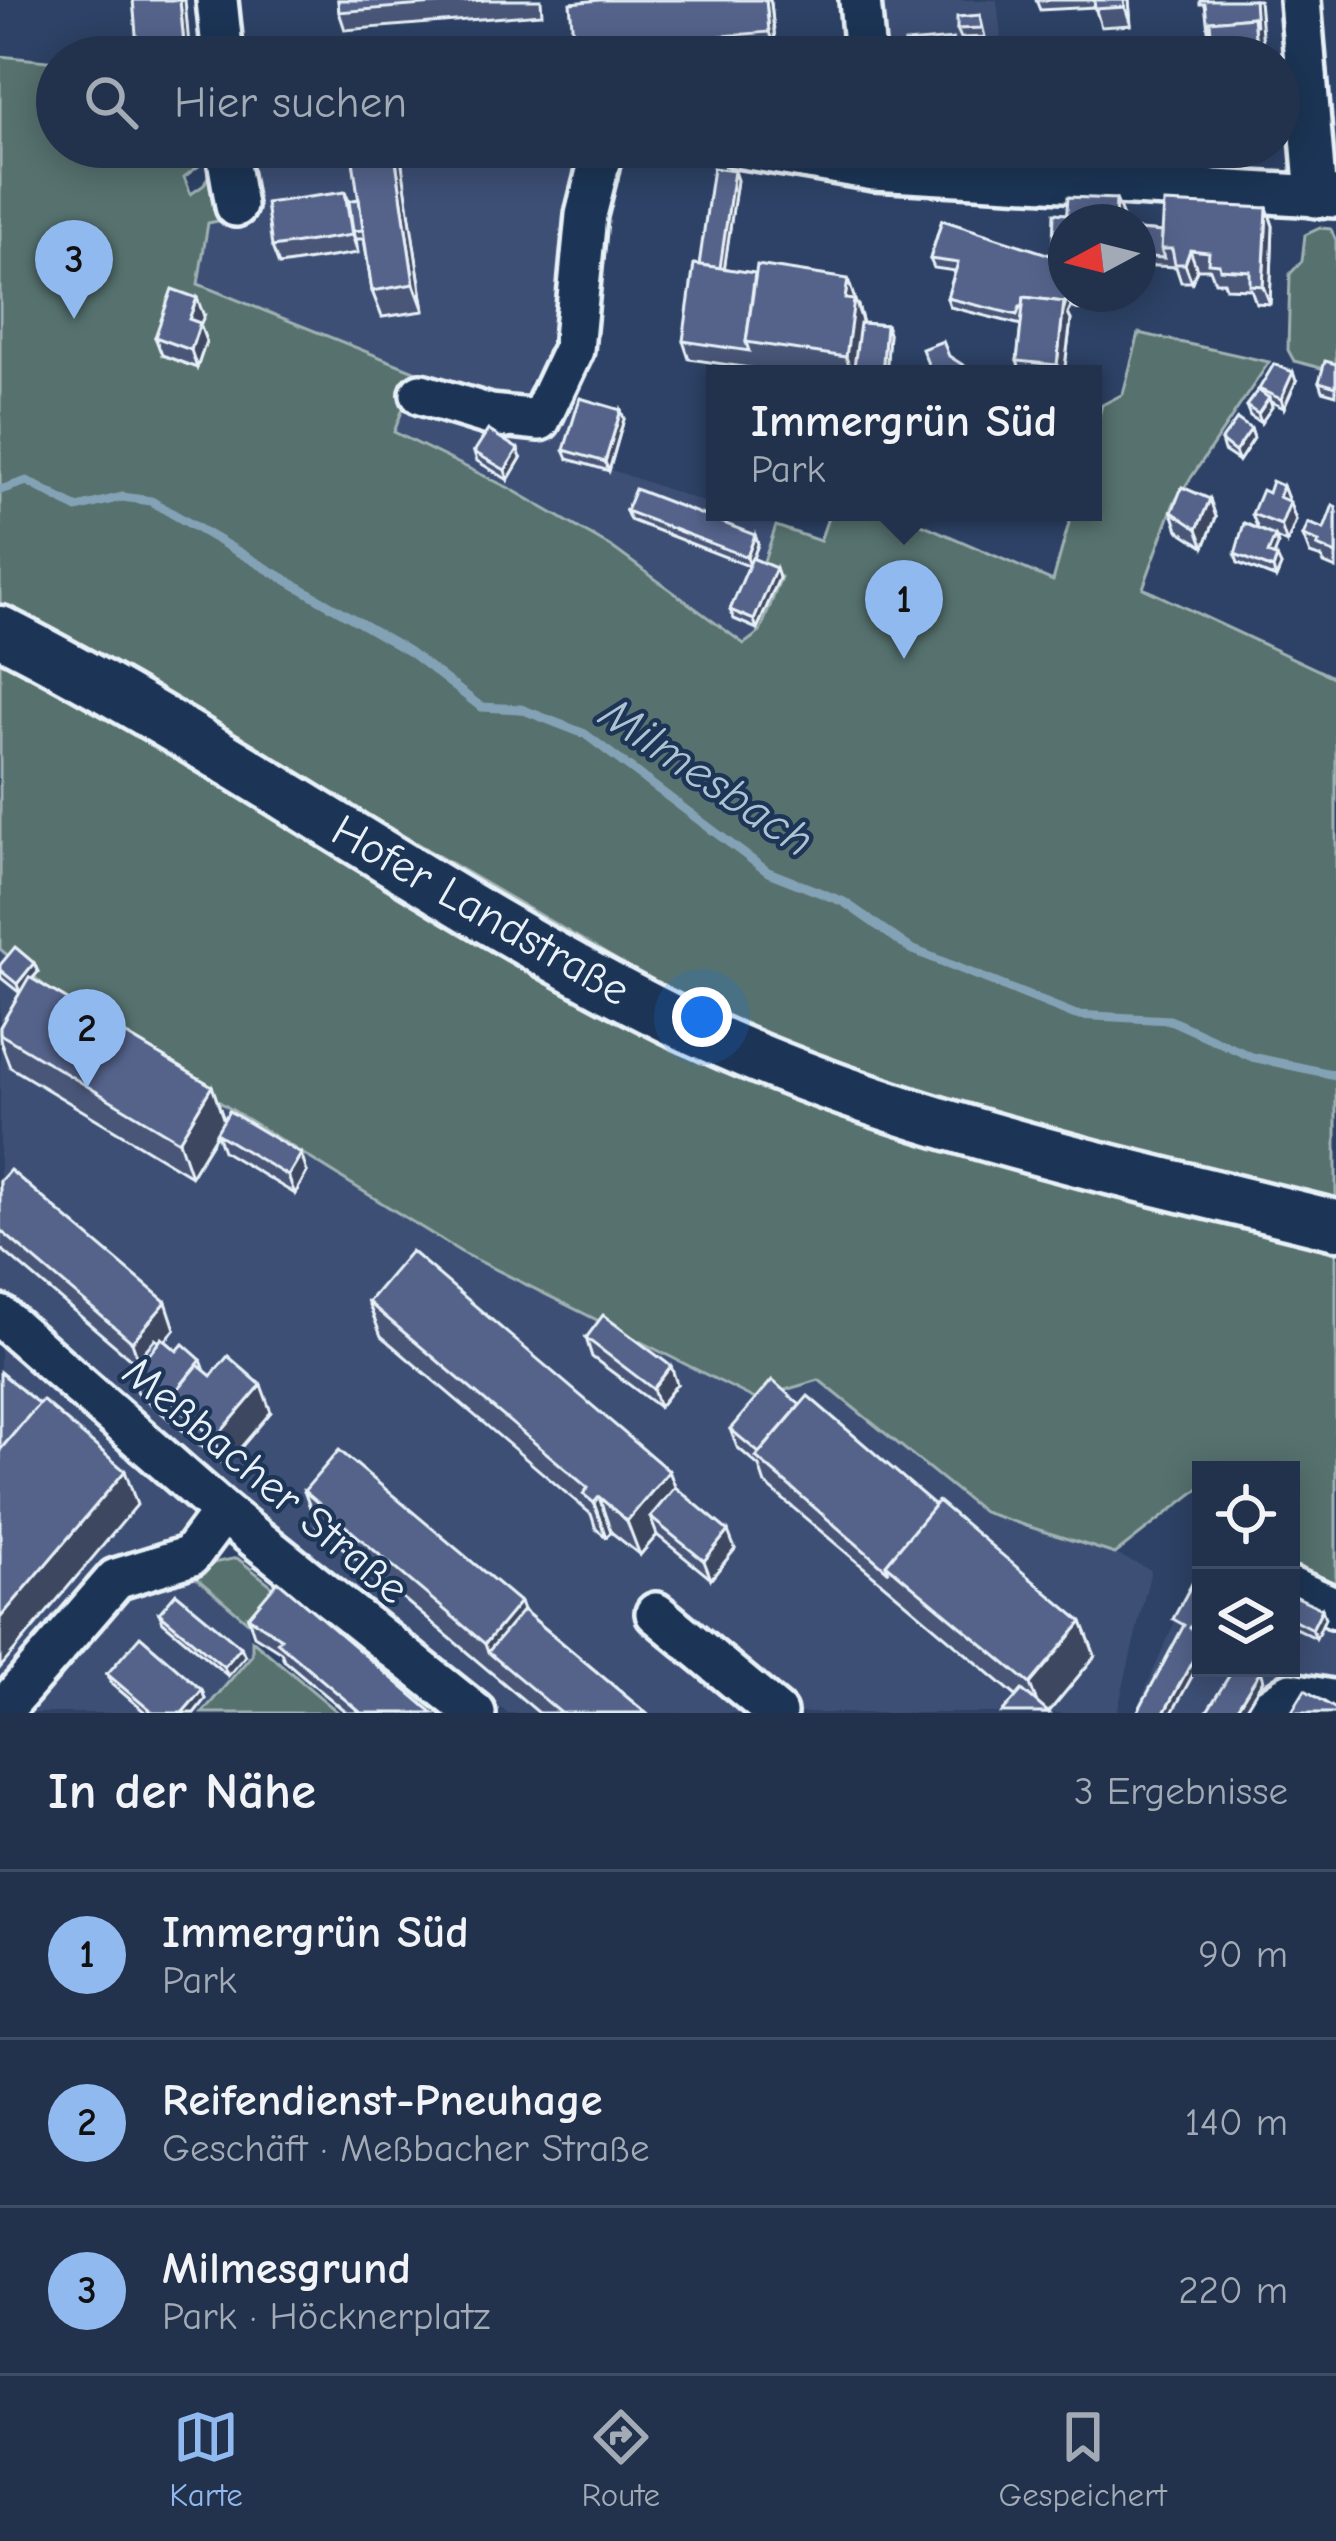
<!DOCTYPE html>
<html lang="de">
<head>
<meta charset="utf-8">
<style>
  :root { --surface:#22324c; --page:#2e3e56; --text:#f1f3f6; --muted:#a2aab5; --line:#3f4d64; --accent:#90b9f0 }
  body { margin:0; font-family:"Comic Neue",sans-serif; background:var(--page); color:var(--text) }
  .controls { position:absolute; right:36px; bottom:36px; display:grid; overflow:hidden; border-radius:0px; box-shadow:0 6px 30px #0003 }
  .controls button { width:108px; height:108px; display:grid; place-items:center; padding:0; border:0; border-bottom:3px solid var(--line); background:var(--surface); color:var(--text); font:60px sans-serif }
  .compass { position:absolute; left:1048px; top:204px; width:108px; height:108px; border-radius:50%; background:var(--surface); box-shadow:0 6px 30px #0003; rotate:263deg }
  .you { position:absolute; left:702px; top:1017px; width:42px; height:42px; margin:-30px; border:9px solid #fff; border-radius:50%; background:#1a73e8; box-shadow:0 0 0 18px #1a73e833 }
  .badge { display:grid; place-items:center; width:78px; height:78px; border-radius:50%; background:var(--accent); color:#111; font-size:39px; font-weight:700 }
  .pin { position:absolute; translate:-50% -99px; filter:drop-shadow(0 3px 6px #0008) }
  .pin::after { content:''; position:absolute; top:63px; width:42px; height:36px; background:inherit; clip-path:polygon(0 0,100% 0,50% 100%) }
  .popup { position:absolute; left:706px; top:365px; width:396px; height:156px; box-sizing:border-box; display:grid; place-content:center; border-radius:0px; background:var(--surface); filter:drop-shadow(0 3px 9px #0005); font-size:39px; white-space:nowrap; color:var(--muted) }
  .popup b { font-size:45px; color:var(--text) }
  .popup::after { content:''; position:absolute; left:50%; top:100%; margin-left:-24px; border:24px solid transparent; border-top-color:var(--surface) }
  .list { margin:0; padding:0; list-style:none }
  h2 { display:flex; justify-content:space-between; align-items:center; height:156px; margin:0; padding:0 48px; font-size:51px }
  h2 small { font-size:39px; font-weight:400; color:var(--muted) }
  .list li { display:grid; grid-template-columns:78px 1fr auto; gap:36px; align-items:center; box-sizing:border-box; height:168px; padding:0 48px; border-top:3px solid var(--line) }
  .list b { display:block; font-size:45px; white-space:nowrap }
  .list p { margin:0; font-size:39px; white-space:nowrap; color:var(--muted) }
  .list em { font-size:39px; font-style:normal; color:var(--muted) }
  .icon { flex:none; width:66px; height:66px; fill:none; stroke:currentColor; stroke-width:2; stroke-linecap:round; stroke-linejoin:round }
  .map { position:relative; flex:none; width:1336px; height:1713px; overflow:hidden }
  .search { position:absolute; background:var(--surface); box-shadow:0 6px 30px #0003; left:36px; right:36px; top:36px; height:132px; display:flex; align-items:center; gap:30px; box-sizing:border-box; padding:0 42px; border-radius:66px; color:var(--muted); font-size:45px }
  .sheet { height:660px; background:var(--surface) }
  nav { display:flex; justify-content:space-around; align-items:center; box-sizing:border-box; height:168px; border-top:3px solid var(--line); background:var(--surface); font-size:33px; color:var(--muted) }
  nav a { display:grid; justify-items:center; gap:6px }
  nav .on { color:var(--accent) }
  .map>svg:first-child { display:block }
  .built { fill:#3c4f74 }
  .green { fill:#57716e; stroke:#a0b1b3; stroke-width:3 }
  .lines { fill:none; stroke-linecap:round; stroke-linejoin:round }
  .stream { stroke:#84a2b5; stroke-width:9 }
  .minor-casing { stroke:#e8f1f8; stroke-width:48 }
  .major-casing { stroke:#e8f1f8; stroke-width:57 }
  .minor { stroke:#1d3557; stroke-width:39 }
  .major { stroke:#1d3557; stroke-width:48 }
  .wall { fill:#495678; stroke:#e8f1f8; stroke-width:3 }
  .shaded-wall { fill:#3c4661; stroke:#e8f1f8; stroke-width:3 }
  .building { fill:#55648b; stroke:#e8f1f8; stroke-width:3 }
  .labels { text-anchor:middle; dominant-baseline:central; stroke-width:9; stroke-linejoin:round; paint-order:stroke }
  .street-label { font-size:45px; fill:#e8f1f8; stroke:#1d3557 }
  .water-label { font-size:48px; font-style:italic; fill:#aec3d1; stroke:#1d3557 }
</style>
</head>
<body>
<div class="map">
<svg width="1336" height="1713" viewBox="0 0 1336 1713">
  <rect width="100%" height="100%" fill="#2d4266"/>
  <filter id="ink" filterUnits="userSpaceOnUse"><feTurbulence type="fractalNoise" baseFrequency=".00833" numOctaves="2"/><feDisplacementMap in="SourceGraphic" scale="24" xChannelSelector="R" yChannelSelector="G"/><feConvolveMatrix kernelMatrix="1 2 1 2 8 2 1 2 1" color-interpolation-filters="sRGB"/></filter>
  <g filter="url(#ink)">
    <g class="built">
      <polygon points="882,0 997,0 1001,37 887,45"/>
      <polygon points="244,147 497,147 567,157 581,176 568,332 527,385 625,418 612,470 715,506 715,512 735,512 776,526 762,566 781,576 759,632 745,645 613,548 509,488 393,432 417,373 198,284 208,222 254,215"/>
      <polygon points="0,949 82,1016 819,1380 983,1512 1109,1551 1151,1570 1117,1713 508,1713 232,1493 168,1580 195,1577 248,1622 252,1655 202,1713 0,1713"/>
      <polygon points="1201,1562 1201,1668 1291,1668 1291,1596 1336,1618 1336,1713 1135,1713"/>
    </g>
    <g class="green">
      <polygon points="0,56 57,62 57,147 204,147 204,162 184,177 191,194 204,185 219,153 228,219 208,223 198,284 417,372 394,432 509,488 613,548 744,644 760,632 781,577 762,567 776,526 820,541 830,512 894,512 1053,581 1072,512 1093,512 1093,437 1102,405 1123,394 1139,333 1269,362 1174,503 1143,588 1333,677 1336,673 1336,1206 1060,1136 836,1067 694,1005 66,639 0,609"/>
      <polygon points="1320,228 1331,229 1336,240 1336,372 1294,361 1288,350 1290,274 1302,261 1305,235"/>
      <polygon points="0,654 418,899 1048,1176 1336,1253 1336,1600 1291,1579 1291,1470 1201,1470 1201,1487 1115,1554 983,1512 819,1380 755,1399 461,1252 81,1016 0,949"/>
      <polygon points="237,1558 276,1589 248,1622 195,1577 213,1563"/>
      <polygon points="252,1640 339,1713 202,1713 252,1655"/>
    </g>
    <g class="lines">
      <polyline class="stream" points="0,490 27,481 77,508 122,497 151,501 410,652 481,707 521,709 585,734 768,872 844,902 911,949 1076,1015 1170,1020 1252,1057 1336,1075"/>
      <defs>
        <g id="minor">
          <polyline points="217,0 223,57"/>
          <polyline points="860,0 865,57"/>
          <polyline points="1300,0 1316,197"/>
          <polyline points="226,147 236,206"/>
          <polyline points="737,147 874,170 1336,197"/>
          <polyline points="421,394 490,415 540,420 573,350 586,215 603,147"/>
          <polyline points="0,1316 223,1512 475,1713"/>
          <polyline points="1291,1588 1336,1608"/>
          <polyline points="656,1613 776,1713"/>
          <polyline points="0,1713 116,1579 190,1556 223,1512"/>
          <polyline points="1261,1713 1291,1693 1336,1701"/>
        </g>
        <path id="major" d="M 0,631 C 230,748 438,903 669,1018 C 877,1121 1112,1169 1336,1225"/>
      </defs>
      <use href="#minor" class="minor-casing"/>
      <use href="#major" class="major-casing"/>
      <use href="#minor" class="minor"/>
      <use href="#major" class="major"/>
    </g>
    <g class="wall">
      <polygon points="338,0 541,0 542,14 345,30 339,12"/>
      <polygon points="1036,0 1129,0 1131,25 1101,27 1095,7 1040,10"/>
      <polygon points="771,4 776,50 698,57 577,57 574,49"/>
      <polygon points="980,15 985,37 961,38 957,29"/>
      <polygon points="351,147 399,147 424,311 382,317 372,291 364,239 356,239 358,253 279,265 272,247 345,192 349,201 359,199"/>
      <polygon points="1029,147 1204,147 1203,158"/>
      <polygon points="1206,147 1259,147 1209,156"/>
      <polygon points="737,180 724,268 858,305 863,323 886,325 889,334 886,374 790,374 689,359 683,341 699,265"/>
      <polygon points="1116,199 1122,222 1066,222 1066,252 1056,252 1053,243 1067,214"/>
      <polygon points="1267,208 1273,226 1270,304 1256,303 1251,289 1226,288 1224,282 1215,282 1210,269 1197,269 1192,282 1181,282 1176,267 1138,265 1138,230 1162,232"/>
      <polygon points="942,220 1077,294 1079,310 1071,307 1068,314 1071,320 1064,374 1022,374 1017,361 1021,325 950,307 947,298 955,271 934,268 930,259"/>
      <polygon points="204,316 200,325 206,341 197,368 162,355 155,337"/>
      <polygon points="1336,364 1336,395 1322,391 1319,382"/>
      <polygon points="1296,381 1284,408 1271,402 1272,407 1261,423 1250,416 1246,406 1258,390"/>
      <polygon points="624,419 609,471 568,459 564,450"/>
      <polygon points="1251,429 1254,438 1239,461 1224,451 1221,441"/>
      <polygon points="474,452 521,458 508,480 477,461"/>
      <polygon points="1283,486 1296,520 1287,543 1276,538 1278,545 1274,555 1281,566 1276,578 1238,563 1235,554 1258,529 1252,514 1268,493"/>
      <polygon points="1336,507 1336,569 1324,564 1322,558 1310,554 1303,536 1324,529"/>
      <polygon points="626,511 755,535 758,544 753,558 779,578 757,629 734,619 730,610 749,566 630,520"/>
      <polygon points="1172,512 1216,517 1204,547 1178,530"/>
      <polygon points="34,963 38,972 32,979 212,1086 224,1120 307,1172 295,1194 223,1151 217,1134 191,1176 10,1067 0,1040 0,1027 20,993 1,978 0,965"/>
      <polygon points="0,1181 175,1329 165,1341 177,1351 201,1360 205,1371 211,1376 271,1412 225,1466 138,1393 131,1375 139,1366 0,1248"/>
      <polygon points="368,1302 669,1471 675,1487 735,1549 711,1579 657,1535 640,1555 611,1532 606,1537 596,1529 591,1514 381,1336"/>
      <polygon points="586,1338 677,1384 659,1407 592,1357"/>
      <polygon points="800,1405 935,1505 1082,1622 1095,1656 1048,1713 1016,1696 765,1484 759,1466 737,1447 730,1429"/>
      <polygon points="304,1491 520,1602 523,1610 646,1713 539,1713 317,1526"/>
      <polygon points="1291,1594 1325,1618 1316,1638 1291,1626"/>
      <polygon points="159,1613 245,1656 228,1676 163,1622"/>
      <polygon points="248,1617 433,1713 347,1713 284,1660 281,1652 254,1635"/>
      <polygon points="107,1674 202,1690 205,1699 194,1713 146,1713 111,1683"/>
    </g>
    <g class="shaded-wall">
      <polygon points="180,0 185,0 190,57 185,57"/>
      <polygon points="766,0 770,0 771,4 776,50 769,32"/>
      <polygon points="1124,0 1129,0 1131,25 1125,7"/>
      <polygon points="1254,0 1259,0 1264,57 1257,57 1253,17"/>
      <polygon points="394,147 399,147 400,151 424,311 414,284"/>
      <polygon points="734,171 737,180 722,285 718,276"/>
      <polygon points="345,192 352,210 353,231 358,253 352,235"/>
      <polygon points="1116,199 1123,217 1122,222 1115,222"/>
      <polygon points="1267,208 1273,226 1270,304 1263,286"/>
      <polygon points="1190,250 1197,269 1192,282 1185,264"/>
      <polygon points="848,279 864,327 857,374 852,374 846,357 845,299"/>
      <polygon points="197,298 204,316 200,325 206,341 197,368 191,350 189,319"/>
      <polygon points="1067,298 1071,307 1068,314 1071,320 1064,374 1060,374 1057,365 1064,302"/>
      <polygon points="886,325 889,334 886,374 882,374"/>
      <polygon points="1293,372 1296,381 1284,408 1281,399"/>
      <polygon points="1269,398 1272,407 1261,423 1258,414"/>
      <polygon points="621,410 624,419 609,471 605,462"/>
      <polygon points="1251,429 1254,438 1239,461 1235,452"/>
      <polygon points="518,449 521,458 508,480 505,470"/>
      <polygon points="1283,486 1296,520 1287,543 1281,525 1279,497"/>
      <polygon points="1210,499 1216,517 1204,547 1197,529"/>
      <polygon points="755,535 758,544 750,566 747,557"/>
      <polygon points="1275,536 1278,545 1271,562 1268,553"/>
      <polygon points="1277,557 1281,566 1276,578 1273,569"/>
      <polygon points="776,568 779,578 757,629 754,620"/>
      <polygon points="34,963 38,972 20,993 17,984"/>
      <polygon points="212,1086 224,1121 191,1176 179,1141"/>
      <polygon points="301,1154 307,1172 295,1194 288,1176"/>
      <polygon points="166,1302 175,1329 145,1365 138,1359 132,1342"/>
      <polygon points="671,1366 677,1384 659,1407 653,1389"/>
      <polygon points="261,1385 271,1412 225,1466 215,1439"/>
      <polygon points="125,1471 137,1505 0,1668 0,1618"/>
      <polygon points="669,1471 682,1505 650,1517 657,1535 640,1555 627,1521"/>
      <polygon points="599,1497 611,1532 606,1537 594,1503"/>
      <polygon points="728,1531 735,1549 711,1579 704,1561"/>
      <polygon points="520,1602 532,1637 488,1652 485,1644"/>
      <polygon points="1201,1608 1201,1623 1193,1638 1190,1628"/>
      <polygon points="1322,1609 1325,1618 1316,1638 1312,1629"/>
      <polygon points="1082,1622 1095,1656 1048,1713 1041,1713 1030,1684"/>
      <polygon points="1201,1645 1201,1660 1172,1713 1164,1713"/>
      <polygon points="241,1647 245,1656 228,1676 224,1667"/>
      <polygon points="1260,1671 1263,1680 1243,1713 1234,1713"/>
      <polygon points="202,1690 205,1699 194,1713 182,1713"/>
    </g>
    <g class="building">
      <polygon points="133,0 180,0 185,57 138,57"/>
      <polygon points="338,0 484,0 339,12"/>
      <polygon points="600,0 766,0 769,32 574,49 570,3"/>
      <polygon points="1094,0 1124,0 1125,7 1095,9"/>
      <polygon points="1200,0 1254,0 1256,26 1253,17 1210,21 1211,30 1208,30 1205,4 1200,4"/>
      <polygon points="980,15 982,28 957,29 957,17"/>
      <polygon points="1253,17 1257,57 1213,57 1210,21"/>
      <polygon points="953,39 955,57 952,54 906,57 905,43"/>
      <polygon points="952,54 951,57 912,57"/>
      <polygon points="351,147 394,147 414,284 372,291"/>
      <polygon points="713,168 734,171 720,268 699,265"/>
      <polygon points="345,192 352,235 272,247 266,203"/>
      <polygon points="1068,197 1116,199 1115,222 1066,222"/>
      <polygon points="359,199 363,230 353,231 349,201"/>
      <polygon points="1164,203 1267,208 1263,286 1250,285 1250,271 1220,269 1219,264 1208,263 1209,252 1190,250 1185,264 1175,264 1172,249 1161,249"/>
      <polygon points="1054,213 1067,214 1066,244 1053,243"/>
      <polygon points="942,220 1066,260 1066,294 1075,294 1075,301 1067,298 1065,305 1064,302 1024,297 1023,307 1020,307 1017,315 947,298 958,263 930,259"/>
      <polygon points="1138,230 1162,232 1161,249 1164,258 1138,256"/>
      <polygon points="694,264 755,273 746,342 749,351 683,341"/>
      <polygon points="757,265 848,279 845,299 854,300 846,357 746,342"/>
      <polygon points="172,289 197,298 189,319 200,323 191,350 155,337"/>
      <polygon points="1024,297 1064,302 1057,365 1017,361"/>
      <polygon points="860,323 886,325 882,374 853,374"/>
      <polygon points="943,341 949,356 977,374 932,374 922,349"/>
      <polygon points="1325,361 1336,364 1336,387 1319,382"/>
      <polygon points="1274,364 1293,372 1281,399 1259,389"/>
      <polygon points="1258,390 1269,398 1258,414 1246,406"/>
      <polygon points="580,398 621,410 605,462 564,450"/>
      <polygon points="1237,419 1251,429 1235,452 1221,441"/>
      <polygon points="488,430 518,449 505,470 474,452"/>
      <polygon points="1272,481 1283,486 1279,497 1290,502 1281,525 1252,514 1262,490 1268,493"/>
      <polygon points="1182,487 1210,499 1197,529 1172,512"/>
      <polygon points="635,489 755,535 747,557 626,511"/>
      <polygon points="1333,505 1336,507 1336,554 1317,546 1319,542 1303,536 1308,523 1324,529"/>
      <polygon points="1244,523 1275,536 1268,553 1277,557 1273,569 1235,554"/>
      <polygon points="752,558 776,568 754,620 730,610"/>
      <polygon points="15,947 34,963 17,984 0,970 0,965"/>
      <polygon points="29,977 212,1086 179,1141 0,1034 0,1027"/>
      <polygon points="229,1111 301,1154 288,1176 216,1133"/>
      <polygon points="10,1170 166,1302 132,1342 0,1230 0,1181"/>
      <polygon points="411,1251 669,1471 627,1521 599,1497 594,1503 583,1494 588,1488 368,1302"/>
      <polygon points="603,1315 671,1366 653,1389 586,1338"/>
      <polygon points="162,1338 177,1351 183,1344 201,1360 169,1400 172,1408 131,1375"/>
      <polygon points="155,1339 159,1342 142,1363 138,1359"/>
      <polygon points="228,1356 261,1385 215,1439 169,1400 198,1365 211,1376"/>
      <polygon points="0,1372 39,1404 0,1450"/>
      <polygon points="772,1380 800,1405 759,1453 730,1429"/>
      <polygon points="808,1396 935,1505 886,1564 889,1572 756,1457"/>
      <polygon points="42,1400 125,1471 0,1618 0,1450"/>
      <polygon points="339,1450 520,1602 485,1644 304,1491"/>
      <polygon points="675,1487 728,1531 704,1561 650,1517"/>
      <polygon points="938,1501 1082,1622 1030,1684 886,1564"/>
      <polygon points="1201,1567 1201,1608 1190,1628 1201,1634 1201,1645 1164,1713 1137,1713 1184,1625 1173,1619"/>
      <polygon points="278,1581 433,1713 361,1713 277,1642 281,1638 248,1617"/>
      <polygon points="176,1593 241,1647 224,1667 159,1613"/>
      <polygon points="1291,1594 1322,1609 1312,1629 1291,1618"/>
      <polygon points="523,1610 646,1713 561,1713 488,1652"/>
      <polygon points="140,1636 202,1690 182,1713 153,1713 107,1674"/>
      <polygon points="1234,1668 1255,1668 1260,1671 1234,1713 1206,1713"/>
      <polygon points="1022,1690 1049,1713 1002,1713"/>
      <polygon points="1305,1690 1336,1709 1336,1713 1291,1713"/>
    </g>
  </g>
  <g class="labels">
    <g class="street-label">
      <text transform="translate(481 910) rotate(30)">Hofer Landstraße</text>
      <text transform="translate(266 1480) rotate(40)">Meßbacher Straße</text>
    </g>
    <g class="water-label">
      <text transform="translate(707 777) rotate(34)">Milmesbach</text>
    </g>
  </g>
</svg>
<div class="controls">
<button><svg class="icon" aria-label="locate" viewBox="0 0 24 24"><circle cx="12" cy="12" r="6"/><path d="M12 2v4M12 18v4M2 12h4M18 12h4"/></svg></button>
<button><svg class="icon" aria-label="layers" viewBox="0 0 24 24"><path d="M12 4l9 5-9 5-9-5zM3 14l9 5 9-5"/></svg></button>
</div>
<svg class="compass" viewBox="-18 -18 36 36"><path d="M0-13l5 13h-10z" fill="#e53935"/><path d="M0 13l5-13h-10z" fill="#a2aab5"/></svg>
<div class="you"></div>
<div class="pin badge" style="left:904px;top:659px">1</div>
<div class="popup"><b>Immergrün Süd</b>Park</div>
<div class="pin badge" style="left:87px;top:1088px">2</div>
<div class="pin badge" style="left:74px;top:319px">3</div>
<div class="search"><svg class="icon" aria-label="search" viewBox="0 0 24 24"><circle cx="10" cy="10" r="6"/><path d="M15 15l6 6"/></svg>Hier suchen</div>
</div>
<section class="sheet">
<h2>In der Nähe<small>3 Ergebnisse</small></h2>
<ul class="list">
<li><span class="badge">1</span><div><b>Immergrün Süd</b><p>Park</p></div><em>90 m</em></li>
<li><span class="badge">2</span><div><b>Reifendienst-Pneuhage</b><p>Geschäft · Meßbacher Straße</p></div><em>140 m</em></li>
<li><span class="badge">3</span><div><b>Milmesgrund</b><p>Park · Höcknerplatz</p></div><em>220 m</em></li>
</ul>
</section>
<nav>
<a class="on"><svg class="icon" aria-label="map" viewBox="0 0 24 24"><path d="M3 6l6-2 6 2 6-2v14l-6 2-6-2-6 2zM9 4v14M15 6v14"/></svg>Karte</a>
<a><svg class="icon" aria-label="directions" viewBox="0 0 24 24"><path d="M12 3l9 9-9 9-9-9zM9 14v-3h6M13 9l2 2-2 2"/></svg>Route</a>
<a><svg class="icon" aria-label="saved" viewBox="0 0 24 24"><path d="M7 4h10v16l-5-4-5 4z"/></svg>Gespeichert</a>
</nav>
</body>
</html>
